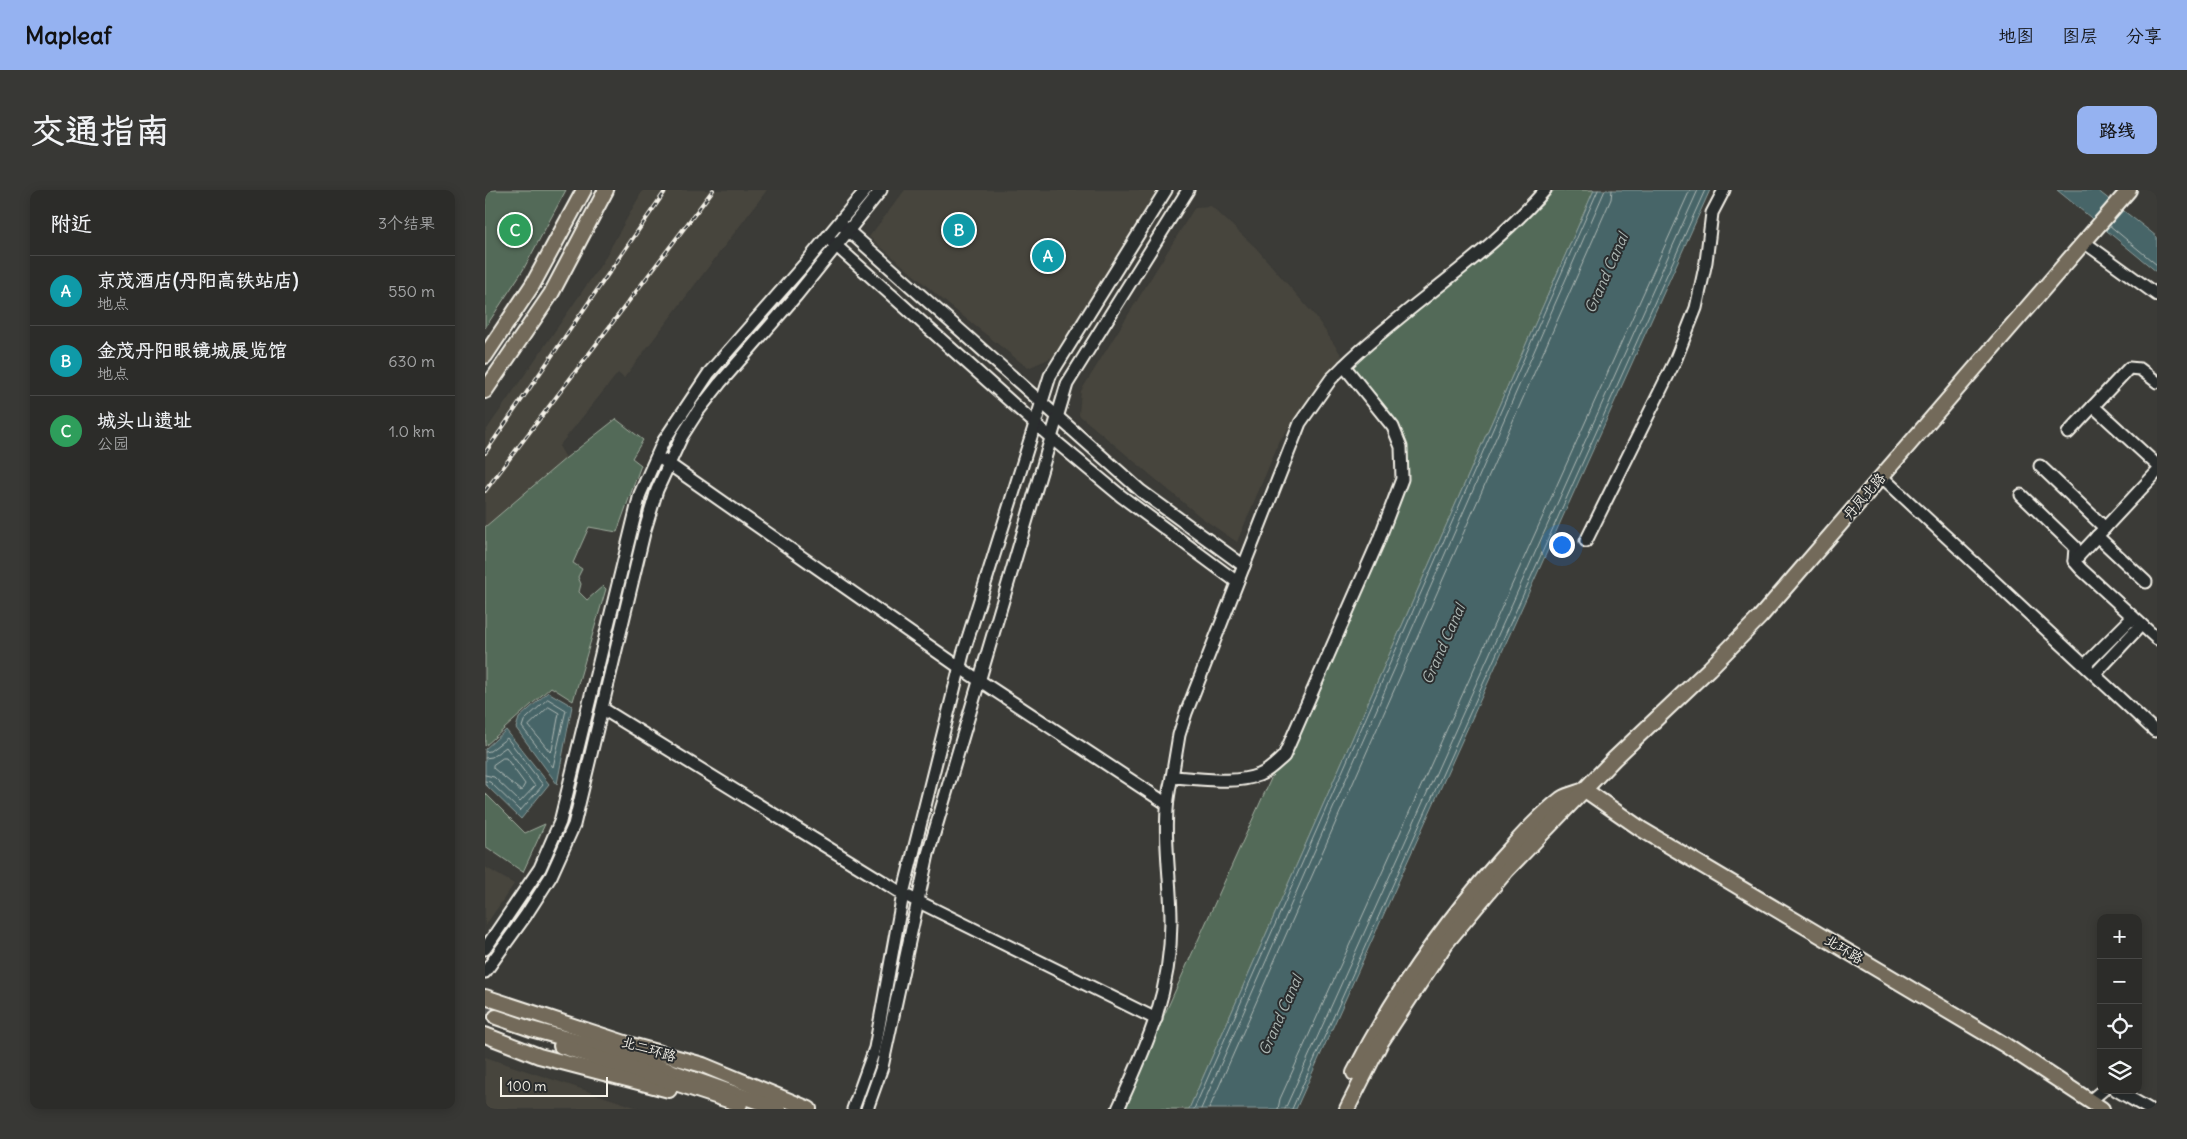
<!DOCTYPE html>
<html lang="zh">
<head>
<meta charset="utf-8">
<style>
  :root { --surface:#2c2c29; --page:#383835; --text:#f1f3f6; --muted:#a6a7a8; --line:#484846; --accent:#95b2f1 }
  body { margin:0; font-family:Delius,"LXGW WenKai TC",sans-serif; background:var(--page); color:var(--text) }
  .controls { position:absolute; right:15px; bottom:15px; display:grid; overflow:hidden; border-radius:10px; box-shadow:0 2px 12px #0003 }
  .controls button { width:45px; height:45px; display:grid; place-items:center; padding:0; border:0; border-bottom:1px solid var(--line); background:var(--surface); color:var(--text); font:25px sans-serif }
  .scale { position:absolute; left:15px; bottom:12px; width:108px; box-sizing:border-box; padding-left:5px; border:2px solid #f4f1e8; border-top:0; font-size:14px; line-height:18px; white-space:nowrap; color:#f4f1e8; -webkit-text-stroke:4px #2a2d2e; paint-order:stroke }
  .you { position:absolute; left:1076px; top:354px; width:18px; height:18px; margin:-12px; border:4px solid #fff; border-radius:50%; background:#1a73e8; box-shadow:0 0 0 8px #1a73e833 }
  .badge { display:grid; place-items:center; width:32px; height:32px; border-radius:50%; background:var(--accent); color:#fff; font-size:16px; font-weight:700 }
  .pin { position:absolute; translate:-50% -50%; border:2px solid #fff; box-shadow:0 1px 5px #0006 }
  .list { margin:0; padding:0; list-style:none }
  h2 { display:flex; justify-content:space-between; align-items:center; height:65px; margin:0; padding:0 20px; font-size:21px }
  h2 small { font-size:16px; font-weight:400; color:var(--muted) }
  .list li { display:grid; grid-template-columns:32px 1fr auto; gap:15px; align-items:center; box-sizing:border-box; height:70px; padding:0 20px; border-top:1px solid var(--line) }
  .list b { display:block; font-size:19px; white-space:nowrap }
  .list p { margin:0; font-size:16px; white-space:nowrap; color:var(--muted) }
  .list em { font-size:16px; font-style:normal; color:var(--muted) }
  .icon { flex:none; width:28px; height:28px; fill:none; stroke:currentColor; stroke-width:2; stroke-linecap:round; stroke-linejoin:round }
  .map { position:relative; flex:none; width:1672px; height:919px; overflow:hidden; border-radius:10px }
  header { display:flex; align-items:center; gap:30px; box-sizing:border-box; height:70px; padding:0 25px; background:var(--accent); color:#111 }
  header strong { font-size:24px }
  nav { display:flex; gap:28px; margin-inline-start:auto; font-size:18px }
  .intro { display:flex; align-items:center; justify-content:space-between; box-sizing:border-box; height:120px; padding:0 30px }
  h1 { margin:0; font-size:35px }
  .button { padding:12px 22px; border-radius:10px; background:var(--accent); color:#111; font-size:18px; font-weight:700 }
  main { display:flex; gap:30px; padding:0 30px }
  aside { flex:1; background:var(--surface); border-radius:10px; box-shadow:0 2px 12px #0003 }
  .map>svg:first-child { display:block }
  .built { fill:#47453d }
  .green { fill:#526b58; stroke:#a3aea0 }
  .water { fill:#476568; stroke:#8c9d9b }
  .lines { fill:none; stroke-linecap:round; stroke-linejoin:round }
  .shore { stroke:#afb9b5; stroke-width:1 }
  .major-tunnel { stroke:#575652; stroke-width:14; stroke-dasharray:14 7; stroke-linecap:butt }
  .minor-casing { stroke:#f4f1e8; stroke-width:15 }
  .major-casing { stroke:#f4f1e8; stroke-width:18 }
  .minor { stroke:#2a2d2e; stroke-width:11 }
  .major { stroke:#736b5a; stroke-width:14 }
  .rail-casing { stroke:#f4f1e8; stroke-width:4 }
  .rail { stroke:#2a2d2e; stroke-width:2; stroke-dasharray:5.5; stroke-linecap:butt }
  .labels { text-anchor:middle; dominant-baseline:central; stroke-width:4; stroke-linejoin:round; paint-order:stroke }
  .street-label { font-size:14px; fill:#f4f1e8; stroke:#2a2d2e }
  .water-label { font-size:15px; font-style:italic; fill:#afb9b5; stroke:#2a2d2e }
</style>
</head>
<body>
<header>
<strong>Mapleaf</strong>
<nav><a>地图</a><a>图层</a><a>分享</a></nav>
</header>
<div class="intro"><h1>交通指南</h1><a class="button">路线</a></div>
<main>
<aside>
<h2>附近<small>3个结果</small></h2>
<ul class="list">
<li><span class="badge" style="background:#0f9aa8">A</span><div><b>京茂酒店(丹阳高铁站店)</b><p>地点</p></div><em>550 m</em></li>
<li><span class="badge" style="background:#0f9aa8">B</span><div><b>金茂丹阳眼镜城展览馆</b><p>地点</p></div><em>630 m</em></li>
<li><span class="badge" style="background:#2e9e5b">C</span><div><b>城头山遗址</b><p>公园</p></div><em>1.0 km</em></li>
</ul>
</aside>
<div class="map">
<svg width="1672" height="919" viewBox="0 0 1672 919">
  <rect width="100%" height="100%" fill="#3b3b37"/>
  <filter id="ink" filterUnits="userSpaceOnUse"><feTurbulence type="fractalNoise" baseFrequency=".02" numOctaves="2"/><feDisplacementMap in="SourceGraphic" scale="10" xChannelSelector="R" yChannelSelector="G"/><feConvolveMatrix kernelMatrix="1 2 1 2 8 2 1 2 1" color-interpolation-filters="sRGB"/></filter>
  <g filter="url(#ink)">
    <g class="built">
      <polygon points="158,0 282,0 139,188 133,183 74,256 81,268 0,337 0,242 117,73"/>
      <polygon points="420,0 674,0 570,166 543,178 464,115 384,47"/>
      <polygon points="726,16 771,58 830,126 857,166 795,250 752,352 717,328 594,225 596,201 710,17"/>
      <polygon points="0,677 29,694 0,736"/>
      <polygon points="0,867 156,919 0,919"/>
    </g>
    <g class="green">
      <polygon points="0,0 81,0 38,80 0,138"/>
      <polygon points="1069,0 1109,0 704,919 624,919 640,912 918,296 921,260 865,176 1005,56 1057,15"/>
      <polygon points="131,229 158,250 147,268 156,275 132,342 104,337 88,373 97,379 93,387 96,394 94,402 102,410 118,396 121,399 88,511 66,497 0,556 0,337 81,268"/>
      <polygon points="0,603 40,643 60,634 38,682 0,656"/>
    </g>
    <g class="water">
      <polygon points="1109,0 1225,0 811,919 704,919"/>
      <polygon points="1572,0 1612,0 1666,42 1672,47 1672,82"/>
      <polygon points="63,502 87,516 72,594 31,538 34,528"/>
      <polygon points="21,540 64,594 36,629 0,594 0,559"/>
    </g>
    <g class="lines">
      <g class="shore">
        <polyline points="1624,35 1672,75"/>
        <polygon points="63,509 81,520 68,577 37,537 39,531"/>
        <polygon points="64,517 74,523 67,560 65,562 44,536"/>
        <polyline points="0,562 5,561 22,548 58,595 35,621 5,592 0,591"/>
        <polyline points="0,568 7,567 21,557 50,596 35,612 9,587 0,585"/>
        <polygon points="18,568 21,568 40,594 36,601 8,578 8,575"/>
        <polyline points="709,919 1113,0"/>
        <polyline points="716,919 1120,0"/>
        <polyline points="724,919 1126,9 1127,0"/>
        <polyline points="793,919 795,909 1205,0"/>
        <polyline points="800,919 1213,0"/>
        <polyline points="807,919 1220,0"/>
      </g>
      <polyline class="major-tunnel" points="0,822 11,827"/>
      <defs>
        <g id="minor">
          <polyline points="358,36 656,301 759,376"/>
          <polyline points="347,52 564,246 636,306 752,392"/>
          <polyline points="1599,52 1672,105"/>
          <polyline points="1608,216 1672,275"/>
          <polyline points="1583,243 1644,178 1655,179 1672,192"/>
          <polyline points="178,270 474,477 682,614"/>
          <polyline points="1555,276 1620,338"/>
          <polyline points="1396,286 1670,541"/>
          <polyline points="1536,305 1590,357 1589,371 1596,379 1672,449"/>
          <polyline points="1612,346 1661,392"/>
          <polyline points="1101,351 1190,171 1211,118 1221,72 1227,23 1239,0"/>
          <polyline points="1589,371 1672,282"/>
          <polyline points="1600,475 1648,427"/>
          <polyline points="1610,484 1656,435"/>
          <polyline points="118,519 418,704 671,829"/>
          <polyline points="687,587 694,545 701,523 815,233 846,189 859,176"/>
          <polyline points="0,759 55,678 75,632 155,304 178,252 224,183 318,76 381,0"/>
          <polyline points="0,782 41,725 66,686 89,635 159,343 172,300 197,246 213,221 235,193 311,106 396,0"/>
          <polyline points="1631,900 1664,919"/>
          <polyline points="1606,910 1618,900"/>
          <polyline points="368,919 390,858 418,704 478,464 565,186 681,0"/>
          <polyline points="382,919 397,877 443,664 582,194 703,0"/>
          <path d="M 633,919 C 662,855 686,804 686,731 C 686,683 675,634 687,587 C 714,588 748,595 774,585 C 784,581 791,573 799,566 L 893,352 L 917,289 L 916,257 L 908,237 L 859,176 C 923,114 1002,67 1060,0"/>
        </g>
        <g id="major">
          <polyline points="0,166 48,94 99,0"/>
          <polyline points="0,201 66,104 121,0"/>
          <polyline points="1100,600 1156,639 1520,855 1617,919"/>
          <polyline points="0,807 146,855 218,875 324,919"/>
          <polyline points="11,827 46,839 134,863 294,919"/>
          <polyline points="0,845 54,866 184,900"/>
          <polyline points="76,856 255,914"/>
          <path d="M 869,883 C 907,807 958,735 1014,671 C 1033,650 1054,626 1076,609 C 1082,605 1091,603 1097,601"/>
          <polyline points="862,919 896,852 961,753 1021,681 1129,569 1224,479 1275,427 1644,0"/>
        </g>
      </defs>
      <use href="#minor" class="minor-casing"/>
      <use href="#major" class="major-casing"/>
      <use href="#minor" class="minor"/>
      <use href="#major" class="major"/>
      <defs>
        <g id="rail">
          <polyline points="0,263 181,0"/>
          <polyline points="0,301 228,0"/>
        </g>
      </defs>
      <use href="#rail" class="rail-casing"/>
      <use href="#rail" class="rail"/>
    </g>
  </g>
  <g class="labels">
    <g class="street-label">
      <text transform="translate(1379 306) rotate(-49)">丹凤北路</text>
      <text transform="translate(1359 759) rotate(31)">北环路</text>
      <text transform="translate(164 859) rotate(16)">北二环路</text>
    </g>
    <g class="water-label">
      <text transform="translate(1121 83) rotate(-66)">Grand Canal</text>
      <text transform="translate(958 454) rotate(-66)">Grand Canal</text>
      <text transform="translate(795 825) rotate(-66)">Grand Canal</text>
    </g>
  </g>
</svg>
<div class="controls">
<button>+</button>
<button>−</button>
<button><svg class="icon" aria-label="locate" viewBox="0 0 24 24"><circle cx="12" cy="12" r="6"/><path d="M12 2v4M12 18v4M2 12h4M18 12h4"/></svg></button>
<button><svg class="icon" aria-label="layers" viewBox="0 0 24 24"><path d="M12 4l9 5-9 5-9-5zM3 14l9 5 9-5"/></svg></button>
</div>
<div class="scale">100 m</div>
<div class="you"></div>
<div class="pin badge" style="left:563px;top:66px;background:#0f9aa8">A</div>
<div class="pin badge" style="left:474px;top:40px;background:#0f9aa8">B</div>
<div class="pin badge" style="left:30px;top:40px;background:#2e9e5b">C</div>
</div>
</main>
</body>
</html>
